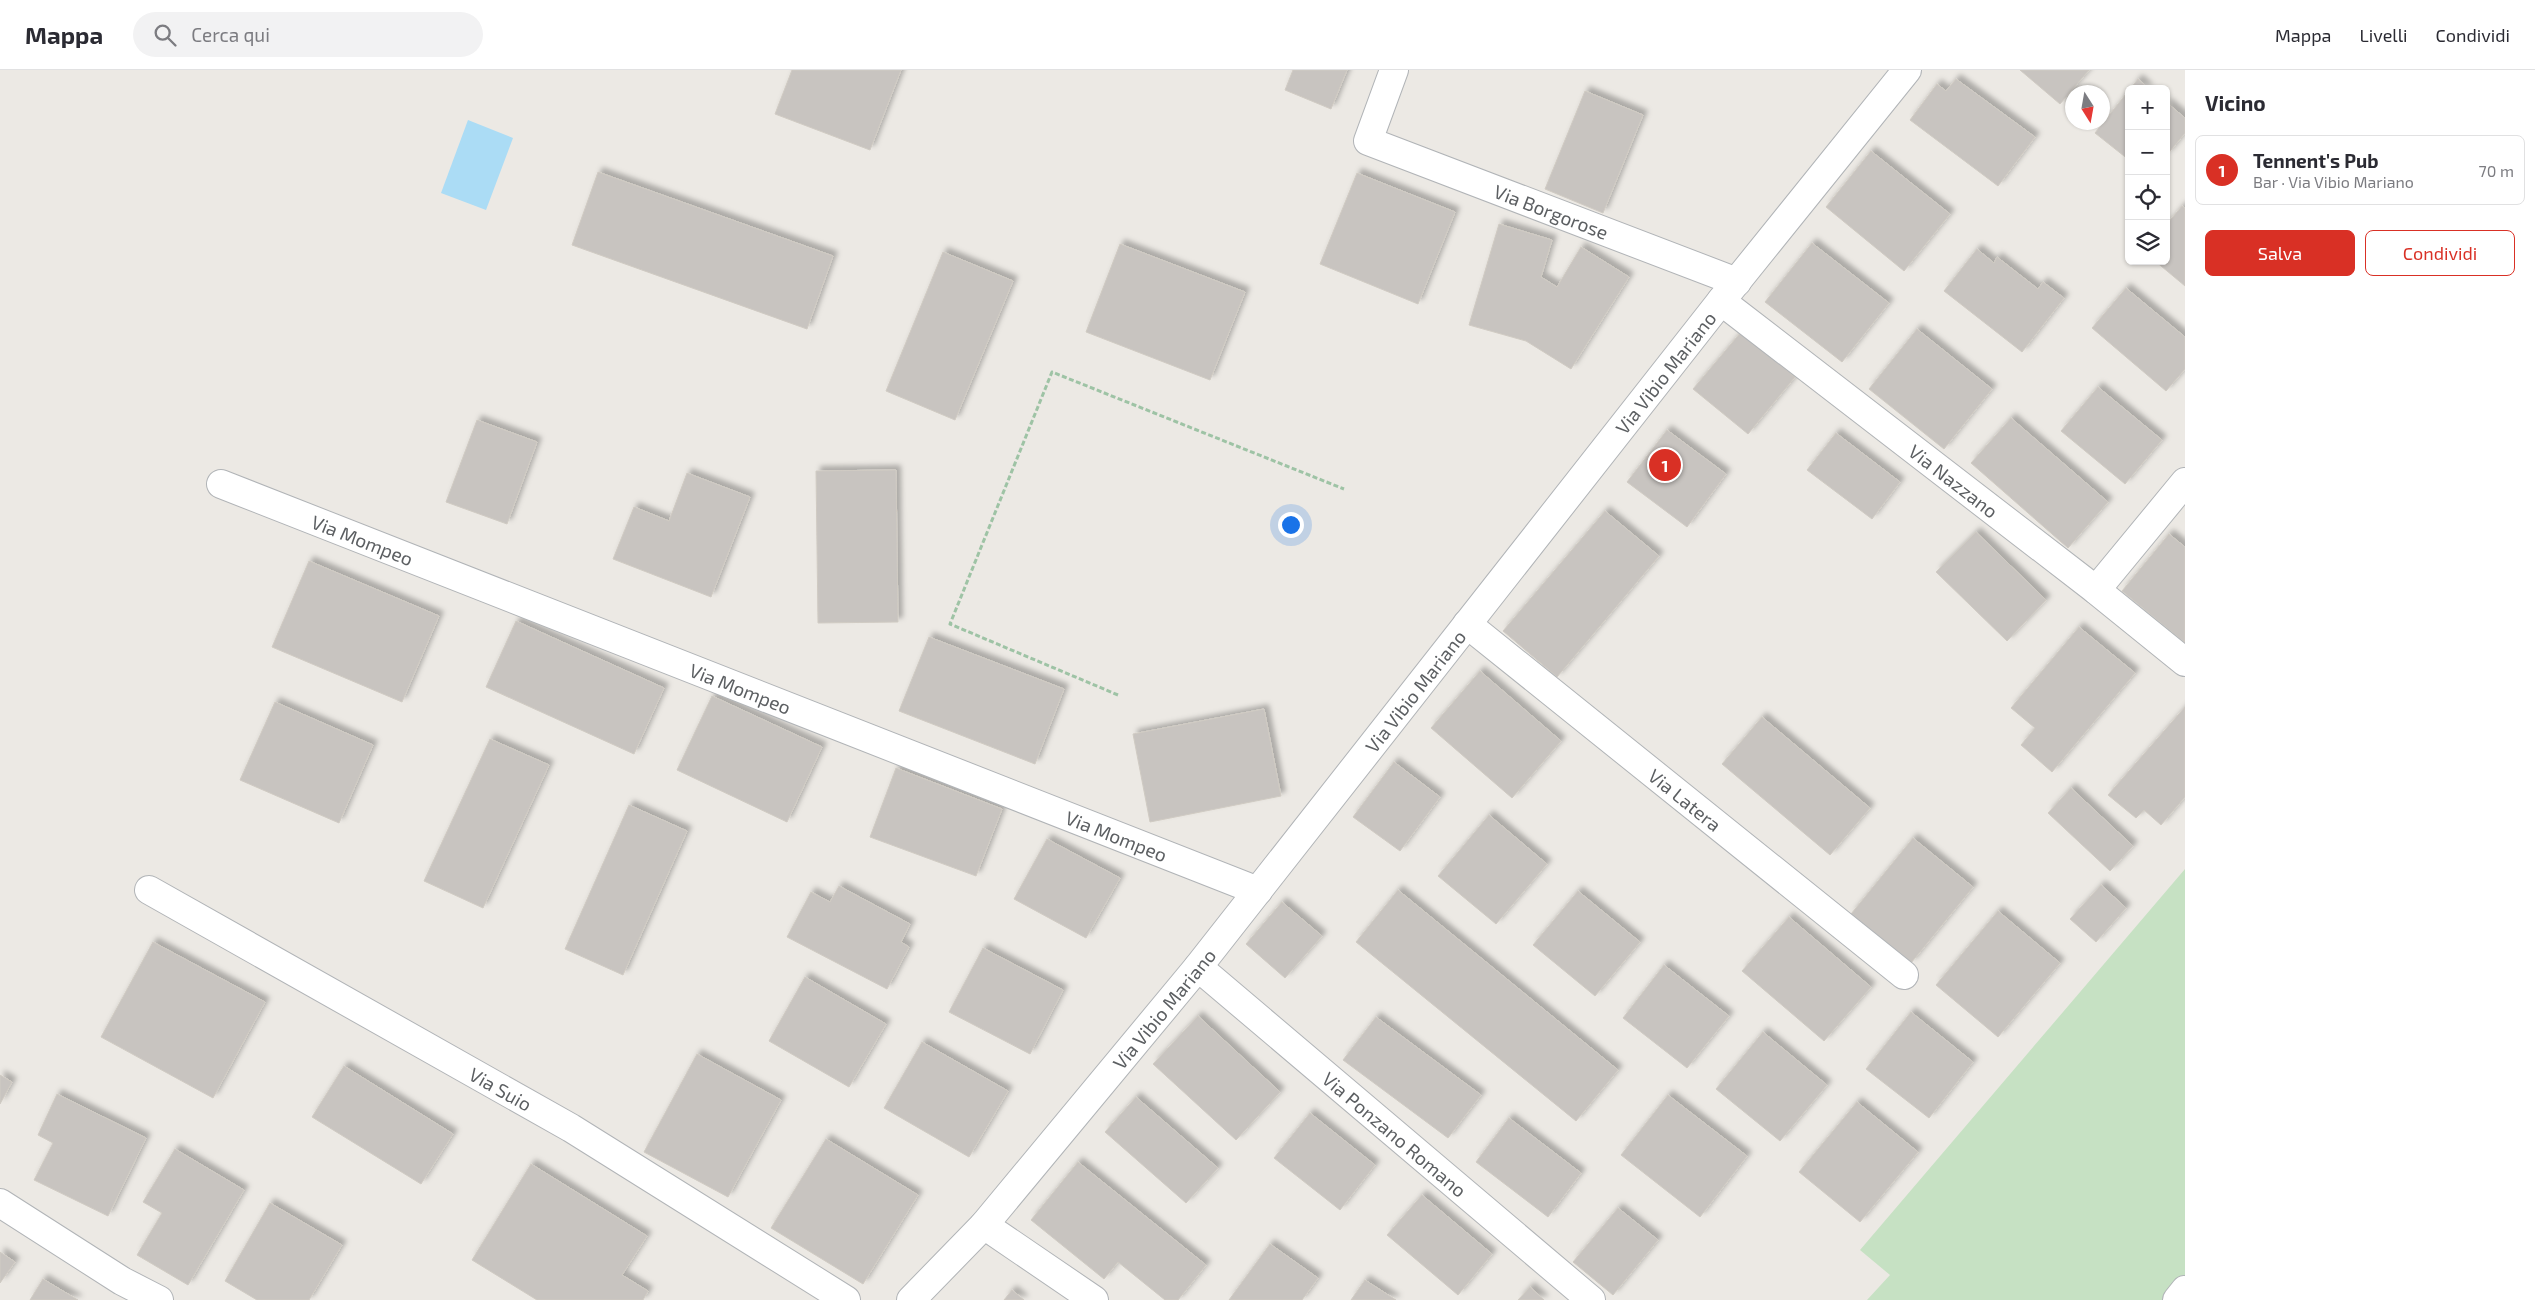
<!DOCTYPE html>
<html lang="it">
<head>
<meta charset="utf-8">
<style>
  :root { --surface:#fff; --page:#f2f2f3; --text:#2b2b33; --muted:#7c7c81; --line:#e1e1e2; --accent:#d93025 }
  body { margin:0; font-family:"Exo 2",sans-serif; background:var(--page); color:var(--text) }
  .controls { position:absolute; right:15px; top:15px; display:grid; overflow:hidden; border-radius:8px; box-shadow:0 1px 4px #0004 }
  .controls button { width:45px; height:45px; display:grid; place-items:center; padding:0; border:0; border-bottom:1px solid var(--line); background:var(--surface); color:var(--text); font:25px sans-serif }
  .compass { position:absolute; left:2065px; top:15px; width:45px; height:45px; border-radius:50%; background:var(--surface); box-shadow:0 1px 4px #0004; rotate:169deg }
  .you { position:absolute; left:1290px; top:454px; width:18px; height:18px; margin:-12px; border:4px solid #fff; border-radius:50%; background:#1a73e8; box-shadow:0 0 0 8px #1a73e833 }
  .badge { display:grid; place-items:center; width:32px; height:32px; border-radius:50%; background:var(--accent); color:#fff; font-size:16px; font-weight:700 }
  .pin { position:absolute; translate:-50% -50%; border:2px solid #fff; box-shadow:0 1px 5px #0006 }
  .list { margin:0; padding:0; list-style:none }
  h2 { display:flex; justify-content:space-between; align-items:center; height:65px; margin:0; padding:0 20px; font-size:21px }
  h2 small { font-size:16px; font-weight:400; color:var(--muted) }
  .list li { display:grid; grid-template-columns:32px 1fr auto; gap:15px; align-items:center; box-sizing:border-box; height:70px; margin:0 10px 10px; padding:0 10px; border:1px solid var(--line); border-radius:8px }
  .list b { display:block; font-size:19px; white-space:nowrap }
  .list p { margin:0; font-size:16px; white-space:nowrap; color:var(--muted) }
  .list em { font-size:16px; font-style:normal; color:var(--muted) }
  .actions { display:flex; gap:10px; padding:15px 20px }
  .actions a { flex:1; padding:11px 0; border:1px solid var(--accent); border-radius:8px; text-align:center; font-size:18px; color:var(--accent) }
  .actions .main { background:var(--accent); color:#fff }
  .icon { flex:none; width:28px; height:28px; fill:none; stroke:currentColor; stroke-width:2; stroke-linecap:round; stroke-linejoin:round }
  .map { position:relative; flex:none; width:2185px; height:1230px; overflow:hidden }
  header { display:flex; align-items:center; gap:30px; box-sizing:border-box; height:70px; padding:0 25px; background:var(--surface); border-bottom:1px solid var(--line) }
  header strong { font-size:24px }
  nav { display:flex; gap:28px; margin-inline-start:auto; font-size:18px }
  .search { width:350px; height:45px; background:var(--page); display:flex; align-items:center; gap:12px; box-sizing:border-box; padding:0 18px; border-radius:28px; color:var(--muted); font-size:19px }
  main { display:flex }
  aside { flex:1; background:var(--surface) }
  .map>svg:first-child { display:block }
  .green { fill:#c6e1c3 }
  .water { fill:#abdcf5 }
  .building { fill:#c8c4c0; stroke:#d0cbc3; filter:url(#shadow) }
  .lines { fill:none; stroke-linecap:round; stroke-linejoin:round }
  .minor-casing { stroke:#b1b4b7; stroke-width:30 }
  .path { stroke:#9ec3a5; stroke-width:3; stroke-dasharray:5 2.5; stroke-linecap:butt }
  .minor { stroke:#fff; stroke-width:28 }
  .labels { text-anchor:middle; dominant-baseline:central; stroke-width:5; stroke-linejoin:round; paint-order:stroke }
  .street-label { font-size:19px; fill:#5c5f62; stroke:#fff }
</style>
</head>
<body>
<header>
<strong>Mappa</strong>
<div class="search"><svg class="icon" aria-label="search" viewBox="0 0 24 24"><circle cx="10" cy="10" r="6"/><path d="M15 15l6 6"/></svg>Cerca qui</div>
<nav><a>Mappa</a><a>Livelli</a><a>Condividi</a></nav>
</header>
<main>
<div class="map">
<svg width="2185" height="1230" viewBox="0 0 2185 1230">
  <defs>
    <filter id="shadow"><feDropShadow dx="4.5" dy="-4.5" stdDeviation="2.5" flood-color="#0004"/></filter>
  </defs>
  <rect width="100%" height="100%" fill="#ece9e4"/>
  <polygon class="green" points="2185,799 2185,1230 1867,1230 1890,1205 1860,1180"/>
  <polygon class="water" points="468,50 513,68 486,140 441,123"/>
  <g class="building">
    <polygon points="792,0 901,0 870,80 775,44"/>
    <polygon points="1293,0 1347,0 1331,39 1285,20"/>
    <polygon points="2020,0 2089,0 2060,34"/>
    <polygon points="1956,9 2035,67 1998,116 1910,50 1937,14 1946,21"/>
    <polygon points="2138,9 2149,19 2130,19"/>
    <polygon points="2129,20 2129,90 2095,63"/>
    <polygon points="1585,21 1643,45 1603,143 1545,119"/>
    <polygon points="2166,32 2185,48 2185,63 2166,86"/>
    <polygon points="1871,81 1950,144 1904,201 1826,137"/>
    <polygon points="598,102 833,186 807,259 572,175"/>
    <polygon points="1357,103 1455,142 1418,234 1320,194"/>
    <polygon points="2182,136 2185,138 2185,216 2155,191 2166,191 2166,155"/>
    <polygon points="1499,154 1552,170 1541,207 1557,217 1581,177 1629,207 1571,299 1526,271 1469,255"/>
    <polygon points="1812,173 1889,233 1842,292 1765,232"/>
    <polygon points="1120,174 1245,222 1210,310 1086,262"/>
    <polygon points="1977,179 1994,193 1997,187 2038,219 2043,212 2064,228 2022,282 1944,221"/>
    <polygon points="943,182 1013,211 955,350 886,321"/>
    <polygon points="2126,218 2185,267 2185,299 2166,321 2092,258"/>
    <polygon points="1917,259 1992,319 1944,379 1869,319"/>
    <polygon points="1741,262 1795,307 1748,364 1693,319"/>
    <polygon points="2098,317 2162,370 2125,414 2061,361"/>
    <polygon points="2011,348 2108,432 2068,478 1971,393"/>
    <polygon points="477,350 537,372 507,454 446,432"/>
    <polygon points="1667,360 1726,404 1687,457 1627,412"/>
    <polygon points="1836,363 1900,412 1872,449 1807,400"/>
    <polygon points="896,400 898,552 818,553 816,401"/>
    <polygon points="687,403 750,427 711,527 613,489 634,437 669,451"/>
    <polygon points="1605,441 1659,486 1557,607 1503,561"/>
    <polygon points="1976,462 2046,530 2007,571 1936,502"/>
    <polygon points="2169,464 2185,477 2185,573 2122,521"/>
    <polygon points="309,491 439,546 402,632 272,577"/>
    <polygon points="516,551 664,618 634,684 486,617"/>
    <polygon points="2079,557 2135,603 2052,702 2021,675 2035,658 2011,638"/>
    <polygon points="929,567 1064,619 1035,694 899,641"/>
    <polygon points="1480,601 1561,671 1512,728 1431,658"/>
    <polygon points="712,626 822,677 787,752 677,700"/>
    <polygon points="275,632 373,675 339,753 240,710"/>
    <polygon points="2185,637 2185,727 2161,755 2144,740 2136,748 2108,725"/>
    <polygon points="1264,639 1281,726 1150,752 1133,664"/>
    <polygon points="1762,647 1870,738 1830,785 1722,694"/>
    <polygon points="490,669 549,695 483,838 424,811"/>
    <polygon points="1394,692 1440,727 1400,781 1353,747"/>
    <polygon points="896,698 1002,739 976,806 870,767"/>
    <polygon points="2071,718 2133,776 2110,801 2048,743"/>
    <polygon points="629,735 687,761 623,905 565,879"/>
    <polygon points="1489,745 1547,794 1496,854 1438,806"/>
    <polygon points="1913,768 1973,817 1911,893 1851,844"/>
    <polygon points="1047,769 1120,808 1086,868 1014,829"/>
    <polygon points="2101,815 2126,838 2096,872 2070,849"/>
    <polygon points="839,816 910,854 901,872 909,877 887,919 787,867 811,822 830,832"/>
    <polygon points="1398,820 1618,1000 1576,1051 1356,872"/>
    <polygon points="1578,821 1640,872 1595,926 1533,875"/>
    <polygon points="1282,832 1322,866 1285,908 1246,874"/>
    <polygon points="1998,841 2060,893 1998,967 1936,915"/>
    <polygon points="1789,847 1871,917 1824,971 1742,901"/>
    <polygon points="153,872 265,932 213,1028 101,967"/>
    <polygon points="983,878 1063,920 1030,984 949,942"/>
    <polygon points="1664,895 1729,946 1687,998 1623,948"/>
    <polygon points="805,907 886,954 849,1017 769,971"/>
    <polygon points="1911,942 1973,992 1929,1048 1866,999"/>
    <polygon points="1198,946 1280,1022 1236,1070 1153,994"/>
    <polygon points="1376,947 1481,1025 1448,1068 1343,990"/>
    <polygon points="1763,962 1827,1015 1780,1071 1716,1019"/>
    <polygon points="922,972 1008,1021 969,1087 884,1038"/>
    <polygon points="697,984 781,1030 728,1127 644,1082"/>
    <polygon points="344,996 453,1064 421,1114 312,1047"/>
    <polygon points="0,1005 12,1012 0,1034"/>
    <polygon points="57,1024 146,1068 108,1146 34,1110 53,1073 38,1065"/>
    <polygon points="1668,1025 1747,1086 1700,1147 1621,1085"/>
    <polygon points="1136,1027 1218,1098 1186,1133 1105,1062"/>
    <polygon points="1857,1032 1918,1082 1860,1152 1799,1102"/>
    <polygon points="1310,1043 1375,1095 1340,1140 1274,1088"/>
    <polygon points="1509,1048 1581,1103 1548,1147 1476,1092"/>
    <polygon points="826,1069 918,1125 863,1214 771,1158"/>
    <polygon points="175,1079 244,1120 188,1215 137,1185 162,1143 143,1132"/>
    <polygon points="1078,1092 1206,1195 1178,1230 1165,1230 1118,1192 1104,1209 1031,1150"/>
    <polygon points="531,1094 647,1166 622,1205 648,1221 643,1230 537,1230 472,1190"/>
    <polygon points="1422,1125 1492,1184 1458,1225 1387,1165"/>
    <polygon points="270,1133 342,1175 309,1230 257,1230 225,1211"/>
    <polygon points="1618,1138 1658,1170 1613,1225 1573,1192"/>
    <polygon points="1270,1174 1318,1208 1302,1230 1229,1230"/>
    <polygon points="0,1182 15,1192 0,1213"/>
    <polygon points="43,1209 78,1230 30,1230"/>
    <polygon points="1365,1210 1396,1230 1351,1230"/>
    <polygon points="1530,1217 1544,1230 1518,1230"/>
    <polygon points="1012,1220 1024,1230 1004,1230"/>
  </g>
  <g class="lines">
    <defs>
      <g id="minor">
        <path id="s1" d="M 1394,0 L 1368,71 L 1737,212"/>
        <path id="s2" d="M 1721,231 L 2096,520 L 2185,592"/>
        <path id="s3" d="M 221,414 L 1258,821"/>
        <polyline points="2096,520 2185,412"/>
        <path id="s4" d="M 1467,554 L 1904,905"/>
        <path id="s5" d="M 149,820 L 571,1058 L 846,1230"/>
        <path id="s6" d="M 1198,897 L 1591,1230"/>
        <polyline points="0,1133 122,1211 159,1230"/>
        <polyline points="984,1155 1094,1230"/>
        <path id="s7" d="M 911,1230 L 984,1155 L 1198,897 L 1721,231 L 1907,0"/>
        <polyline points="2177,1230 2185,1220"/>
      </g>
    </defs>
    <use href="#minor" class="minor-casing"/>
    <polyline class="path" points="1118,625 950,554 1052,302 1344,419"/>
    <use href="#minor" class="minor"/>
  </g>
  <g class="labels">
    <g class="street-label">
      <text stroke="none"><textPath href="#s1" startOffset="272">Via Borgorose</textPath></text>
      <text stroke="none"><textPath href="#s7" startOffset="1196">Via Vibio Mariano</textPath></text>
      <text stroke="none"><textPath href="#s2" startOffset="294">Via Nazzano</textPath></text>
      <text stroke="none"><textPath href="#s3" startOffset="152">Via Mompeo</textPath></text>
      <text stroke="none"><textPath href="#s3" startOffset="558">Via Mompeo</textPath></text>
      <text stroke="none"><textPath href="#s7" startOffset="791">Via Vibio Mariano</textPath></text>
      <text stroke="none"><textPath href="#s4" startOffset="280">Via Latera</textPath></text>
      <text stroke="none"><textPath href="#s3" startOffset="962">Via Mompeo</textPath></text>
      <text stroke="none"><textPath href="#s7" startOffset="386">Via Vibio Mariano</textPath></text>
      <text stroke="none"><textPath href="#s5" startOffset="404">Via Suio</textPath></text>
      <text stroke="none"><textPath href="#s6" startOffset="258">Via Ponzano Romano</textPath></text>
    </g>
  </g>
</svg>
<div class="controls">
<button>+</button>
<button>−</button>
<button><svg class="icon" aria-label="locate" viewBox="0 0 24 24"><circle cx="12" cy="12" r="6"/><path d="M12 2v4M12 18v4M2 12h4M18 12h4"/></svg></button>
<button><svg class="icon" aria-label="layers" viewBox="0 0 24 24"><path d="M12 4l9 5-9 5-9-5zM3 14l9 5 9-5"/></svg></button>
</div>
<svg class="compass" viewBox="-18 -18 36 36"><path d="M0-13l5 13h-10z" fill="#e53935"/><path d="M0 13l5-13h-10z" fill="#7c7c81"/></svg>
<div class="you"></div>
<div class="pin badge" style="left:1665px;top:395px">1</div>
</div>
<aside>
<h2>Vicino<small></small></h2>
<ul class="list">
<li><span class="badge">1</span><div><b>Tennent's Pub</b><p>Bar · Via Vibio Mariano</p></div><em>70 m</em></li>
</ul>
<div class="actions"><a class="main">Salva</a><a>Condividi</a></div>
</aside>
</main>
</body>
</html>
